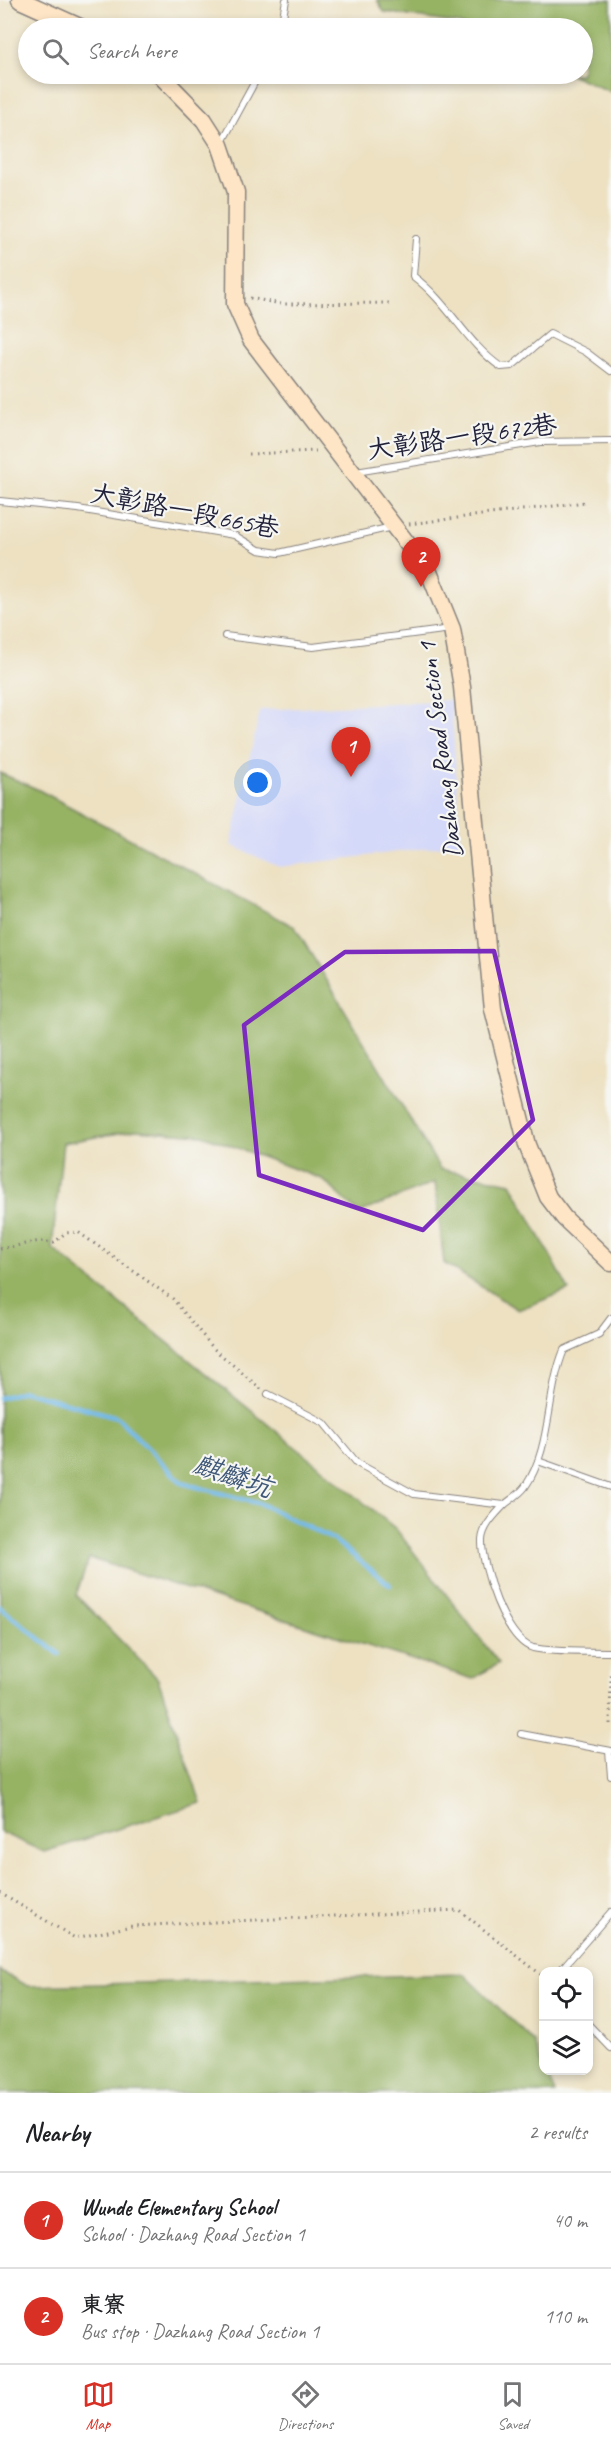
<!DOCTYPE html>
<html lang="en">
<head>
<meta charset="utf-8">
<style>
  :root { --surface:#fff; --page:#f2f2f2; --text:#202124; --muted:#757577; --line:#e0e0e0; --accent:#d93025 }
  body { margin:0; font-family:Caveat,"LXGW WenKai TC",sans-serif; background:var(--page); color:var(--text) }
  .controls { position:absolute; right:18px; bottom:18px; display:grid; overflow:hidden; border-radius:12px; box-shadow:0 3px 9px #0003 }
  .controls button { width:54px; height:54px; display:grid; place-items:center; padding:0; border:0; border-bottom:2px solid var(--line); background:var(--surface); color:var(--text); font:30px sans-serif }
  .you { position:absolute; left:258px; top:783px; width:21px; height:21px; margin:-15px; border:4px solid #fff; border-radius:50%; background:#1a73e8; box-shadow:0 0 0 9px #1a73e833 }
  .badge { display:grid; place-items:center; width:39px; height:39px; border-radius:50%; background:var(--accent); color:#fff; font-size:20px; font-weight:700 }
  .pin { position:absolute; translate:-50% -50px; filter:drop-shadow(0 2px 3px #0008) }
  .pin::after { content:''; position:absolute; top:32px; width:21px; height:18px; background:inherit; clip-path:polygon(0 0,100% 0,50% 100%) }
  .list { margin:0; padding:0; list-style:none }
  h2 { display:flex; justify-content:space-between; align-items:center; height:78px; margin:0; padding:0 24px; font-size:26px }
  h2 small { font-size:20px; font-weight:400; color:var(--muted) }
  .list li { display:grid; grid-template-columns:39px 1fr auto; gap:18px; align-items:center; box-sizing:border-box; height:96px; padding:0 24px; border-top:2px solid var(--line) }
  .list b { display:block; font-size:22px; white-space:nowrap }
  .list p { margin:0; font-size:20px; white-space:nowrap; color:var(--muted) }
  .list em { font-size:20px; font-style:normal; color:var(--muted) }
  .icon { flex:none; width:33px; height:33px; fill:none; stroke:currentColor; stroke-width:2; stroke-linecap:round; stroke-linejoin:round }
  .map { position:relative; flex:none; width:611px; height:2093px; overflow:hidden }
  .search { position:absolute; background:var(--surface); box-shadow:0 3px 9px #0003; left:18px; right:18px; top:18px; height:66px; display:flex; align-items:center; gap:15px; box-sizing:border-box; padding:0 21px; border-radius:33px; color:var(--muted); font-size:22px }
  .sheet { height:270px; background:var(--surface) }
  nav { display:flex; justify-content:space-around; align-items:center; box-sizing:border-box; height:84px; border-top:2px solid var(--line); background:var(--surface); font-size:16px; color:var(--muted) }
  nav a { display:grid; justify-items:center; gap:3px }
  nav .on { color:var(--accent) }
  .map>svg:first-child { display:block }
  .built { fill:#d4d8f9 }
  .forest { fill:#96b263; stroke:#5c6a4f; stroke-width:1.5 }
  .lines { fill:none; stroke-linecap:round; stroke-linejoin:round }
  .stream { stroke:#72baea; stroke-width:4.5 }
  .lane-casing { stroke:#88827e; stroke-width:8 }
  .secondary-casing { stroke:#88827e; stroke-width:19 }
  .path { stroke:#88827e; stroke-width:3; stroke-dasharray:1.5 4.5; stroke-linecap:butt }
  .lane { stroke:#fff; stroke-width:6 }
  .secondary { stroke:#fde5c5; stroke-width:16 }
  .marked { fill:none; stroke:#7b2cbf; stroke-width:4.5; stroke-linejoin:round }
  .labels { text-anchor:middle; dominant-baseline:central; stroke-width:4.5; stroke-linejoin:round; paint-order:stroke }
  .street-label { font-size:26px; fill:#22223b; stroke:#f6f6f2 }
  .water-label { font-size:27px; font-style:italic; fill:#3e5778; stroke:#f6f6f2 }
</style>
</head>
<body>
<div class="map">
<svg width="611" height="2093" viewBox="0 0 611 2093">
  <rect width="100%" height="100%" fill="#f6f6f2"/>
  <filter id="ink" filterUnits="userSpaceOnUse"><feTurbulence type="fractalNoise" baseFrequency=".0167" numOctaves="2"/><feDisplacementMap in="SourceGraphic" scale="12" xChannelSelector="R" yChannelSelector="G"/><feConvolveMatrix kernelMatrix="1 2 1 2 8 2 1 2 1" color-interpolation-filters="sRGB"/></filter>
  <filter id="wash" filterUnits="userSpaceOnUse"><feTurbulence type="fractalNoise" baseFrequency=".008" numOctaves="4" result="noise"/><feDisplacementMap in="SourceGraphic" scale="24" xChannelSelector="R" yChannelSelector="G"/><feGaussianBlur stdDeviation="1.35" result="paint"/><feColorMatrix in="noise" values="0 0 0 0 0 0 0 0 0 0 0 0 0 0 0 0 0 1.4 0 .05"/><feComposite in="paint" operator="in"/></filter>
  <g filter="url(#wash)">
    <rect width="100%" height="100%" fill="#ede1c2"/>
    <polygon class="built" points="451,700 461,844 279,867 231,845 260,710"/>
    <g class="forest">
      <polygon points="377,0 611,0 611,92 570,74 582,74 582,28 470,28 460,24 384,12"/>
      <polygon points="0,773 37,789 295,927 440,1169 511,1183 569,1290 518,1310 444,1263 435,1182 359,1213 322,1179 202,1135 136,1130 63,1143 52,1248 396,1529 499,1663 473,1679 89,1558 76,1595 158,1679 201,1803 44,1852 0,1832"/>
      <polygon points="0,1971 28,1986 464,1974 534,2042 544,2070 546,2071 555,2093 0,2093"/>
    </g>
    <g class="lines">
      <g class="stream">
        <polyline points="0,1398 24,1391 117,1417 182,1483 261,1504 334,1540 390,1585"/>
        <polyline points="0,1607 59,1654"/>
      </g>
    </g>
  </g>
  <g filter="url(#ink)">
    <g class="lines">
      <defs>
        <g id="lane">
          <polyline points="281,28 286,0"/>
          <polyline points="222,142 259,74"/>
          <path d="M 416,239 L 413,276 C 450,304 466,343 501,367 L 512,366 L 550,334 L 586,352 L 611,371"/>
          <polyline points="356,472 540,442 611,441"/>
          <polyline points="0,501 78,509 234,535 259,550 279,553 392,527"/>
          <polyline points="225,636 313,647 451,629"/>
          <path d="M 268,1394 L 324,1423 L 357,1463 L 414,1494 L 504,1505 C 510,1500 520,1494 525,1487 C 552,1448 546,1393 564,1350 L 599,1334 L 611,1318"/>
          <polyline points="538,1461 611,1487"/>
          <path d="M 504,1505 C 495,1515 483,1526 482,1540 C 481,1565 505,1640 533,1648 C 555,1653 588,1651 611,1652"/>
          <polyline points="521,1734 611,1751"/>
          <polyline points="609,1751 611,1776"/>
          <polyline points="559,1972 611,1912"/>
          <polyline points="588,2024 611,2048"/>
        </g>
        <g id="secondary">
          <polyline points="20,0 82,28"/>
          <polyline points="159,74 204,120 220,145 236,192 235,304 251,340 429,572 452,629 462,687 493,1009 527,1145 548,1197 564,1218 611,1263"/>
        </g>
      </defs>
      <use href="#lane" class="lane-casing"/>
      <use href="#secondary" class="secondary-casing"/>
      <g class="path">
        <polyline points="250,298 281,304 391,303"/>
        <polyline points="249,454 316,451"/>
        <polyline points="409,524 586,502"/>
        <polyline points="0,1249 40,1241 54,1243 65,1233 78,1232 173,1299 214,1349 261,1389"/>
        <polyline points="610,1724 611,1674"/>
        <polyline points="0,1893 75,1938 132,1926 459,1910 544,1977"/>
      </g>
      <use href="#lane" class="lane"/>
      <use href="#secondary" class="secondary"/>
    </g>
  </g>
  <path class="marked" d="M 494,951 L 533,1120 L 423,1230 L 259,1175 L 244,1025 L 345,952 Z"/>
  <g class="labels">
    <g class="street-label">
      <text transform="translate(462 437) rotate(-8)">大彰路一段672巷</text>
      <text transform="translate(185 511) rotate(11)">大彰路一段665巷</text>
      <text transform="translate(440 750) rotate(-97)">Dazhang Road Section 1</text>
    </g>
    <g class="water-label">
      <text transform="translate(233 1476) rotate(19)">麒麟坑</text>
    </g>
  </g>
</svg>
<div class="controls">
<button><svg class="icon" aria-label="locate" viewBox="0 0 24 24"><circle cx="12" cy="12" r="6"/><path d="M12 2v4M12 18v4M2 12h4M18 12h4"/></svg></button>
<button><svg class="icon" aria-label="layers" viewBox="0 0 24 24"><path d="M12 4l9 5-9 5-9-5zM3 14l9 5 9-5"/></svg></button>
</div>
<div class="you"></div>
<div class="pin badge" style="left:351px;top:777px">1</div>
<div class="pin badge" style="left:421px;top:587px">2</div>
<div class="search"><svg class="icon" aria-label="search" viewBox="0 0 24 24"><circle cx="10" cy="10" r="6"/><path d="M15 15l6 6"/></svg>Search here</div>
</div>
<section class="sheet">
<h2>Nearby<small>2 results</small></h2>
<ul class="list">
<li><span class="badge">1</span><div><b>Wunde Elementary School</b><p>School · Dazhang Road Section 1</p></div><em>40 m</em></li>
<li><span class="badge">2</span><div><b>東寮</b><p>Bus stop · Dazhang Road Section 1</p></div><em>110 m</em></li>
</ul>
</section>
<nav>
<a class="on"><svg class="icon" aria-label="map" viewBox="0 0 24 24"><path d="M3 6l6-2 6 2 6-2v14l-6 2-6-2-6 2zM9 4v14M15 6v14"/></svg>Map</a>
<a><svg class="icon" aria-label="directions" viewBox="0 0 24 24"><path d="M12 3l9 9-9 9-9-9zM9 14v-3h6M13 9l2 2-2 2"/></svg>Directions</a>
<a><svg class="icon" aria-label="saved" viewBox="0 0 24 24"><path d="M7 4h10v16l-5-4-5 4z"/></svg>Saved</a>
</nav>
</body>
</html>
